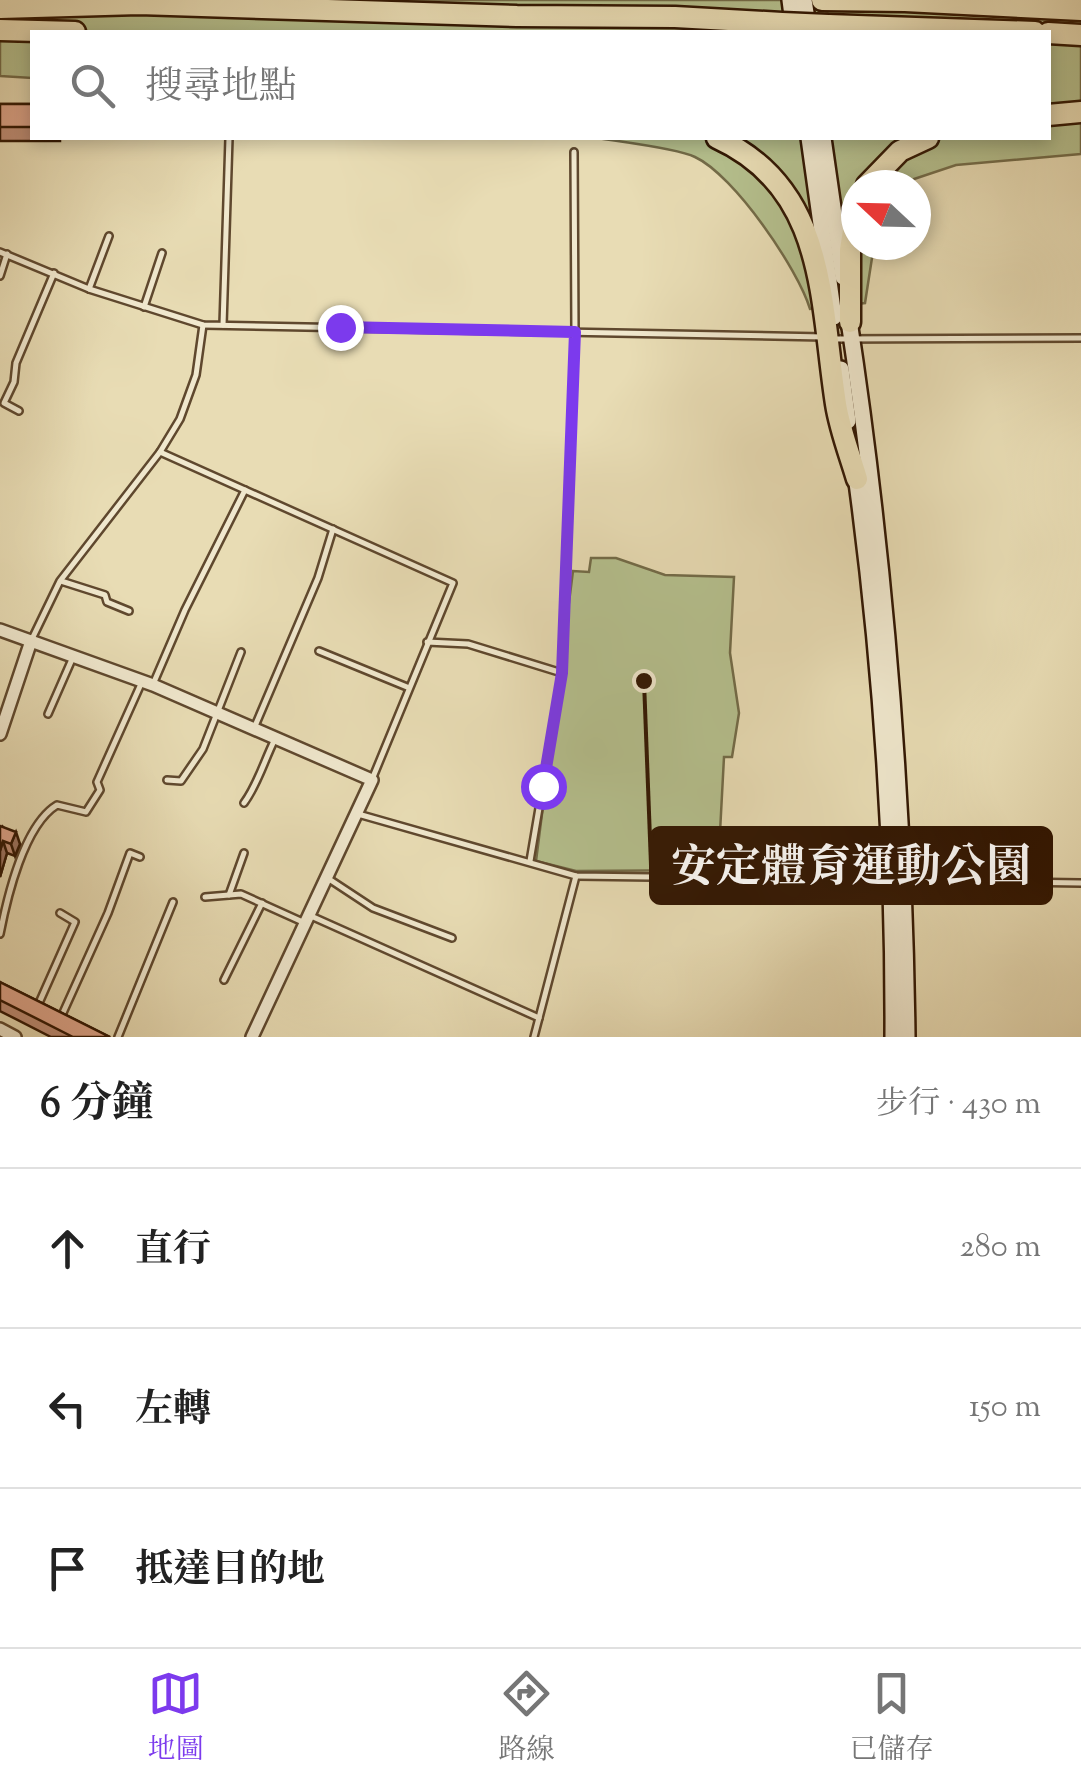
<!DOCTYPE html>
<html lang="zh-TW">
<head>
<meta charset="utf-8">
<style>
  :root { --surface:#fff; --page:#f2f2f2; --text:#222; --muted:#767676; --line:#e0e0e0; --accent:#7c3aed }
  body { margin:0; font-family:"Sorts Mill Goudy","Noto Serif TC",serif; background:var(--page); color:var(--text) }
  .compass { position:absolute; left:841px; top:170px; width:90px; height:90px; border-radius:50%; background:var(--surface); box-shadow:0 5px 15px #0003; rotate:292deg }
  .stop { position:absolute; width:30px; height:30px; margin:-22px; border:8px solid #7c3aed; border-radius:50%; background:#fff }
  .stop.end { background:#7c3aed; border-color:#fff; box-shadow:0 2px 10px #0008 }
  .list { margin:0; padding:0; list-style:none }
  h2 { display:flex; justify-content:space-between; align-items:center; height:130px; margin:0; padding:0 40px; font-size:42px }
  h2 small { font-size:32px; font-weight:400; color:var(--muted) }
  .list li { display:grid; grid-template-columns:65px 1fr auto; gap:30px; align-items:center; box-sizing:border-box; height:160px; padding:0 40px; border-top:2px solid var(--line) }
  .list b { display:block; font-size:38px; white-space:nowrap }
  .list em { font-size:32px; font-style:normal; color:var(--muted) }
  .icon { flex:none; width:55px; height:55px; fill:none; stroke:currentColor; stroke-width:2; stroke-linecap:round; stroke-linejoin:round }
  .map { position:relative; flex:none; width:1081px; height:1037px; overflow:hidden }
  .search { position:absolute; background:var(--surface); box-shadow:0 5px 15px #0003; left:30px; right:30px; top:30px; height:110px; display:flex; align-items:center; gap:25px; box-sizing:border-box; padding:0 35px; border-radius:0px; color:var(--muted); font-size:38px }
  .sheet { height:610px; background:var(--surface) }
  nav { display:flex; justify-content:space-around; align-items:center; box-sizing:border-box; height:140px; border-top:2px solid var(--line); background:var(--surface); font-size:28px; color:var(--muted) }
  nav a { display:grid; justify-items:center; gap:5px }
  nav .on { color:var(--accent) }
  .map>svg:first-child { display:block }
  .green { fill:#b5c08e; stroke:#736b48; stroke-width:2.5 }
  .lines { fill:none; stroke-linecap:round; stroke-linejoin:round }
  .service-casing { stroke:#5f482e; stroke-width:10 }
  .minor-casing { stroke:#5f482e; stroke-width:16 }
  .secondary-casing { stroke:#311602; stroke-width:20 }
  .motorway-casing { stroke:#311602; stroke-width:25 }
  .service { stroke:#f0e8ce; stroke-width:5 }
  .minor { stroke:#f0e8ce; stroke-width:11 }
  .secondary { stroke:#f0e8ce; stroke-width:15 }
  .motorway { stroke:#e8dcb4; stroke-width:20 }
  .motorway-bridge-casing { stroke:#311602; stroke-width:25; stroke-linecap:butt }
  .motorway-bridge { stroke:#e8dcb4; stroke-width:20 }
  .wall { fill:#c08f78; stroke:#311602; stroke-width:2.5 }
  .shaded-wall { fill:#9c7462; stroke:#311602; stroke-width:2.5 }
  .building { fill:#dfa68c; stroke:#311602; stroke-width:2.5 }
  .route { stroke:#7c3aed; stroke-width:12 }
  .leader { fill:none; stroke:#311602; stroke-width:4 }
  .callout-dot { fill:#311602; stroke:#f0e8ce; stroke-width:4 }
  .callout { fill:#311602; stroke:#311602; stroke-width:4 }
  .callout-label { font-size:45px; text-anchor:middle; font-weight:bold; fill:#fff }
</style>
</head>
<body>
<div class="map">
<svg width="1081" height="1037" viewBox="0 0 1081 1037">
  <rect width="100%" height="100%" fill="#e8dcb4"/>
  <filter id="stains"><feTurbulence type="fractalNoise" baseFrequency=".002" numOctaves="4"/><feColorMatrix values="0 0 0 0 .2 0 0 0 0 .09 0 0 0 0 .02 0 0 0 .5 -.17"/></filter>
  <radialGradient id="worn" r=".72"><stop offset=".6" stop-color="#630" stop-opacity="0"/><stop offset="1" stop-color="#630" stop-opacity=".3"/></radialGradient>
  <g class="green">
    <path d="M 0,0 L 1081,0 L 1081,154 L 956,165 L 914,179 L 912,185 L 856,185 L 856,245 L 874,245 L 865,303 L 810,309 C 798,269 734,175 695,157 C 676,148 621,142 597,138 L 1048,138 L 1048,32 L 32,32 L 32,78 L 0,76 Z"/>
    <polygon points="591,558 616,558 665,575 734,577 730,653 739,713 732,757 724,757 718,870 576,871 536,861 573,571 589,572"/>
  </g>
  <g class="lines">
    <defs>
      <g id="service">
        <polyline points="0,252 89,289 203,325 824,337"/>
        <polyline points="0,276 7,254"/>
        <polyline points="89,289 109,236"/>
        <polyline points="144,307 162,253"/>
        <polyline points="223,325 229,138"/>
        <polyline points="835,339 1081,338"/>
        <polyline points="19,411 4,403 14,382 16,363 54,273"/>
        <polyline points="160,452 453,583 373,777"/>
        <polyline points="61,581 105,595 107,602 129,611"/>
        <polyline points="31,641 60,581 160,452 180,419 196,375 203,325"/>
        <polyline points="427,642 468,644 562,673"/>
        <polyline points="319,651 407,687"/>
        <polyline points="154,682 185,610 245,490"/>
        <polyline points="48,714 73,657"/>
        <polyline points="255,726 318,578 333,529"/>
        <polyline points="167,780 181,781 203,749 241,652"/>
        <path d="M 244,803 C 258,784 264,761 275,739"/>
        <polyline points="358,814 576,876 886,880"/>
        <polyline points="530,861 562,673 575,332 574,152"/>
        <polyline points="329,879 373,908 452,938"/>
        <polyline points="907,880 1081,883"/>
        <polyline points="229,895 244,853"/>
        <polyline points="205,897 241,894 305,923"/>
        <polyline points="311,916 539,1018"/>
        <path d="M 0,934 C 7,898 24,825 57,805 L 86,812 L 100,790 L 97,782 L 141,684"/>
        <polyline points="224,980 262,903"/>
        <polyline points="39,1003 75,922 60,913"/>
        <polyline points="62,1015 108,913 130,853 140,857"/>
        <polyline points="118,1037 173,902"/>
        <polyline points="534,1037 576,876"/>
      </g>
      <g id="minor">
        <polyline points="0,630 153,685 372,780 252,1037"/>
        <polyline points="0,734 31,641"/>
        <polyline points="0,1029 15,1037"/>
      </g>
      <g id="secondary">
        <polyline points="790,0 794,31"/>
        <polyline points="804,0 809,32"/>
        <polyline points="809,138 834,317"/>
        <polyline points="823,138 843,277"/>
        <path d="M 848,314 C 885,557 904,791 907,1037"/>
        <polyline points="841,369 848,421"/>
        <path d="M 855,468 C 881,657 894,847 893,1037"/>
      </g>
      <g id="motorway">
        <polyline points="822,0 905,1 1081,10"/>
        <polyline points="0,8 139,4 517,16 675,17 782,23"/>
        <polyline points="828,25 1035,32"/>
        <polyline points="0,30 75,32"/>
        <polyline points="1048,33 1081,35"/>
        <polyline points="1048,115 1081,112"/>
        <path d="M 717,138 C 827,188 820,301 836,404 C 840,430 850,455 857,479"/>
        <polyline points="867,185 900,151 928,138"/>
        <polyline points="850,322 850,250 856,211"/>
      </g>
    </defs>
    <use href="#service" class="service-casing"/>
    <use href="#minor" class="minor-casing"/>
    <use href="#secondary" class="secondary-casing"/>
    <use href="#motorway" class="motorway-casing"/>
    <use href="#service" class="service"/>
    <use href="#minor" class="minor"/>
    <use href="#secondary" class="secondary"/>
    <use href="#motorway" class="motorway"/>
    <defs>
      <polyline id="motorway-bridge" points="782,23 828,25"/>
    </defs>
    <use href="#motorway-bridge" class="motorway-bridge-casing"/>
    <use href="#motorway-bridge" class="motorway-bridge"/>
  </g>
  <g class="wall">
    <polygon points="0,104 32,104 32,138 60,138 60,141 0,141"/>
    <polygon points="3,827 20,844 15,856 7,853 0,877"/>
    <polygon points="0,982 110,1037 51,1037 0,1011"/>
  </g>
  <g class="shaded-wall">
    <polygon points="16,832 20,844 15,856 11,844"/>
    <polygon points="3,841 7,853 0,877 0,851"/>
  </g>
  <g class="building">
    <rect x="0" y="104" width="32" height="23"/>
    <polygon points="0,826 16,832 11,844 3,841 0,851"/>
    <polygon points="0,982 110,1037 73,1037 0,1000"/>
  </g>
  <g class="lines">
    <polyline class="route" points="340,327 575,332 562,673 543,786"/>
  </g>
  <path class="leader" d="M644 681L651 865"/>
  <circle class="callout-dot" cx="644" cy="681" r="10"/>
  <rect class="callout" x="651" y="828" width="400" height="75" rx="10"/>
  <g class="callout-label">
    <text x="851" y="881">安定體育運動公園</text>
  </g>
  <rect width="100%" height="100%" filter="url(#stains)"/>
  <rect width="100%" height="100%" fill="url(#worn)"/>
</svg>
<svg class="compass" viewBox="-18 -18 36 36"><path d="M0-13l5 13h-10z" fill="#e53935"/><path d="M0 13l5-13h-10z" fill="#767676"/></svg>
<div class="stop" style="left:543px;top:786px"></div>
<div class="stop end" style="left:340px;top:327px"></div>
<div class="search"><svg class="icon" aria-label="search" viewBox="0 0 24 24"><circle cx="10" cy="10" r="6"/><path d="M15 15l6 6"/></svg>搜尋地點</div>
</div>
<section class="sheet">
<h2>6 分鐘<small>步行 · 430 m</small></h2>
<ul class="list">
<li><svg class="icon" aria-label="ahead" viewBox="0 0 24 24"><path d="M12 20V5M6 11l6-6 6 6"/></svg><div><b>直行</b></div><em>280 m</em></li>
<li><svg class="icon" aria-label="left" viewBox="0 0 24 24"><path d="M17 20v-9H6M10 6l-5 5 5 5"/></svg><div><b>左轉</b></div><em>150 m</em></li>
<li><svg class="icon" aria-label="arrive" viewBox="0 0 24 24"><path d="M6 21V4h12l-3 4 3 4H6"/></svg><div><b>抵達目的地</b></div></li>
</ul>
</section>
<nav>
<a class="on"><svg class="icon" aria-label="map" viewBox="0 0 24 24"><path d="M3 6l6-2 6 2 6-2v14l-6 2-6-2-6 2zM9 4v14M15 6v14"/></svg>地圖</a>
<a><svg class="icon" aria-label="directions" viewBox="0 0 24 24"><path d="M12 3l9 9-9 9-9-9zM9 14v-3h6M13 9l2 2-2 2"/></svg>路線</a>
<a><svg class="icon" aria-label="saved" viewBox="0 0 24 24"><path d="M7 4h10v16l-5-4-5 4z"/></svg>已儲存</a>
</nav>
</body>
</html>
